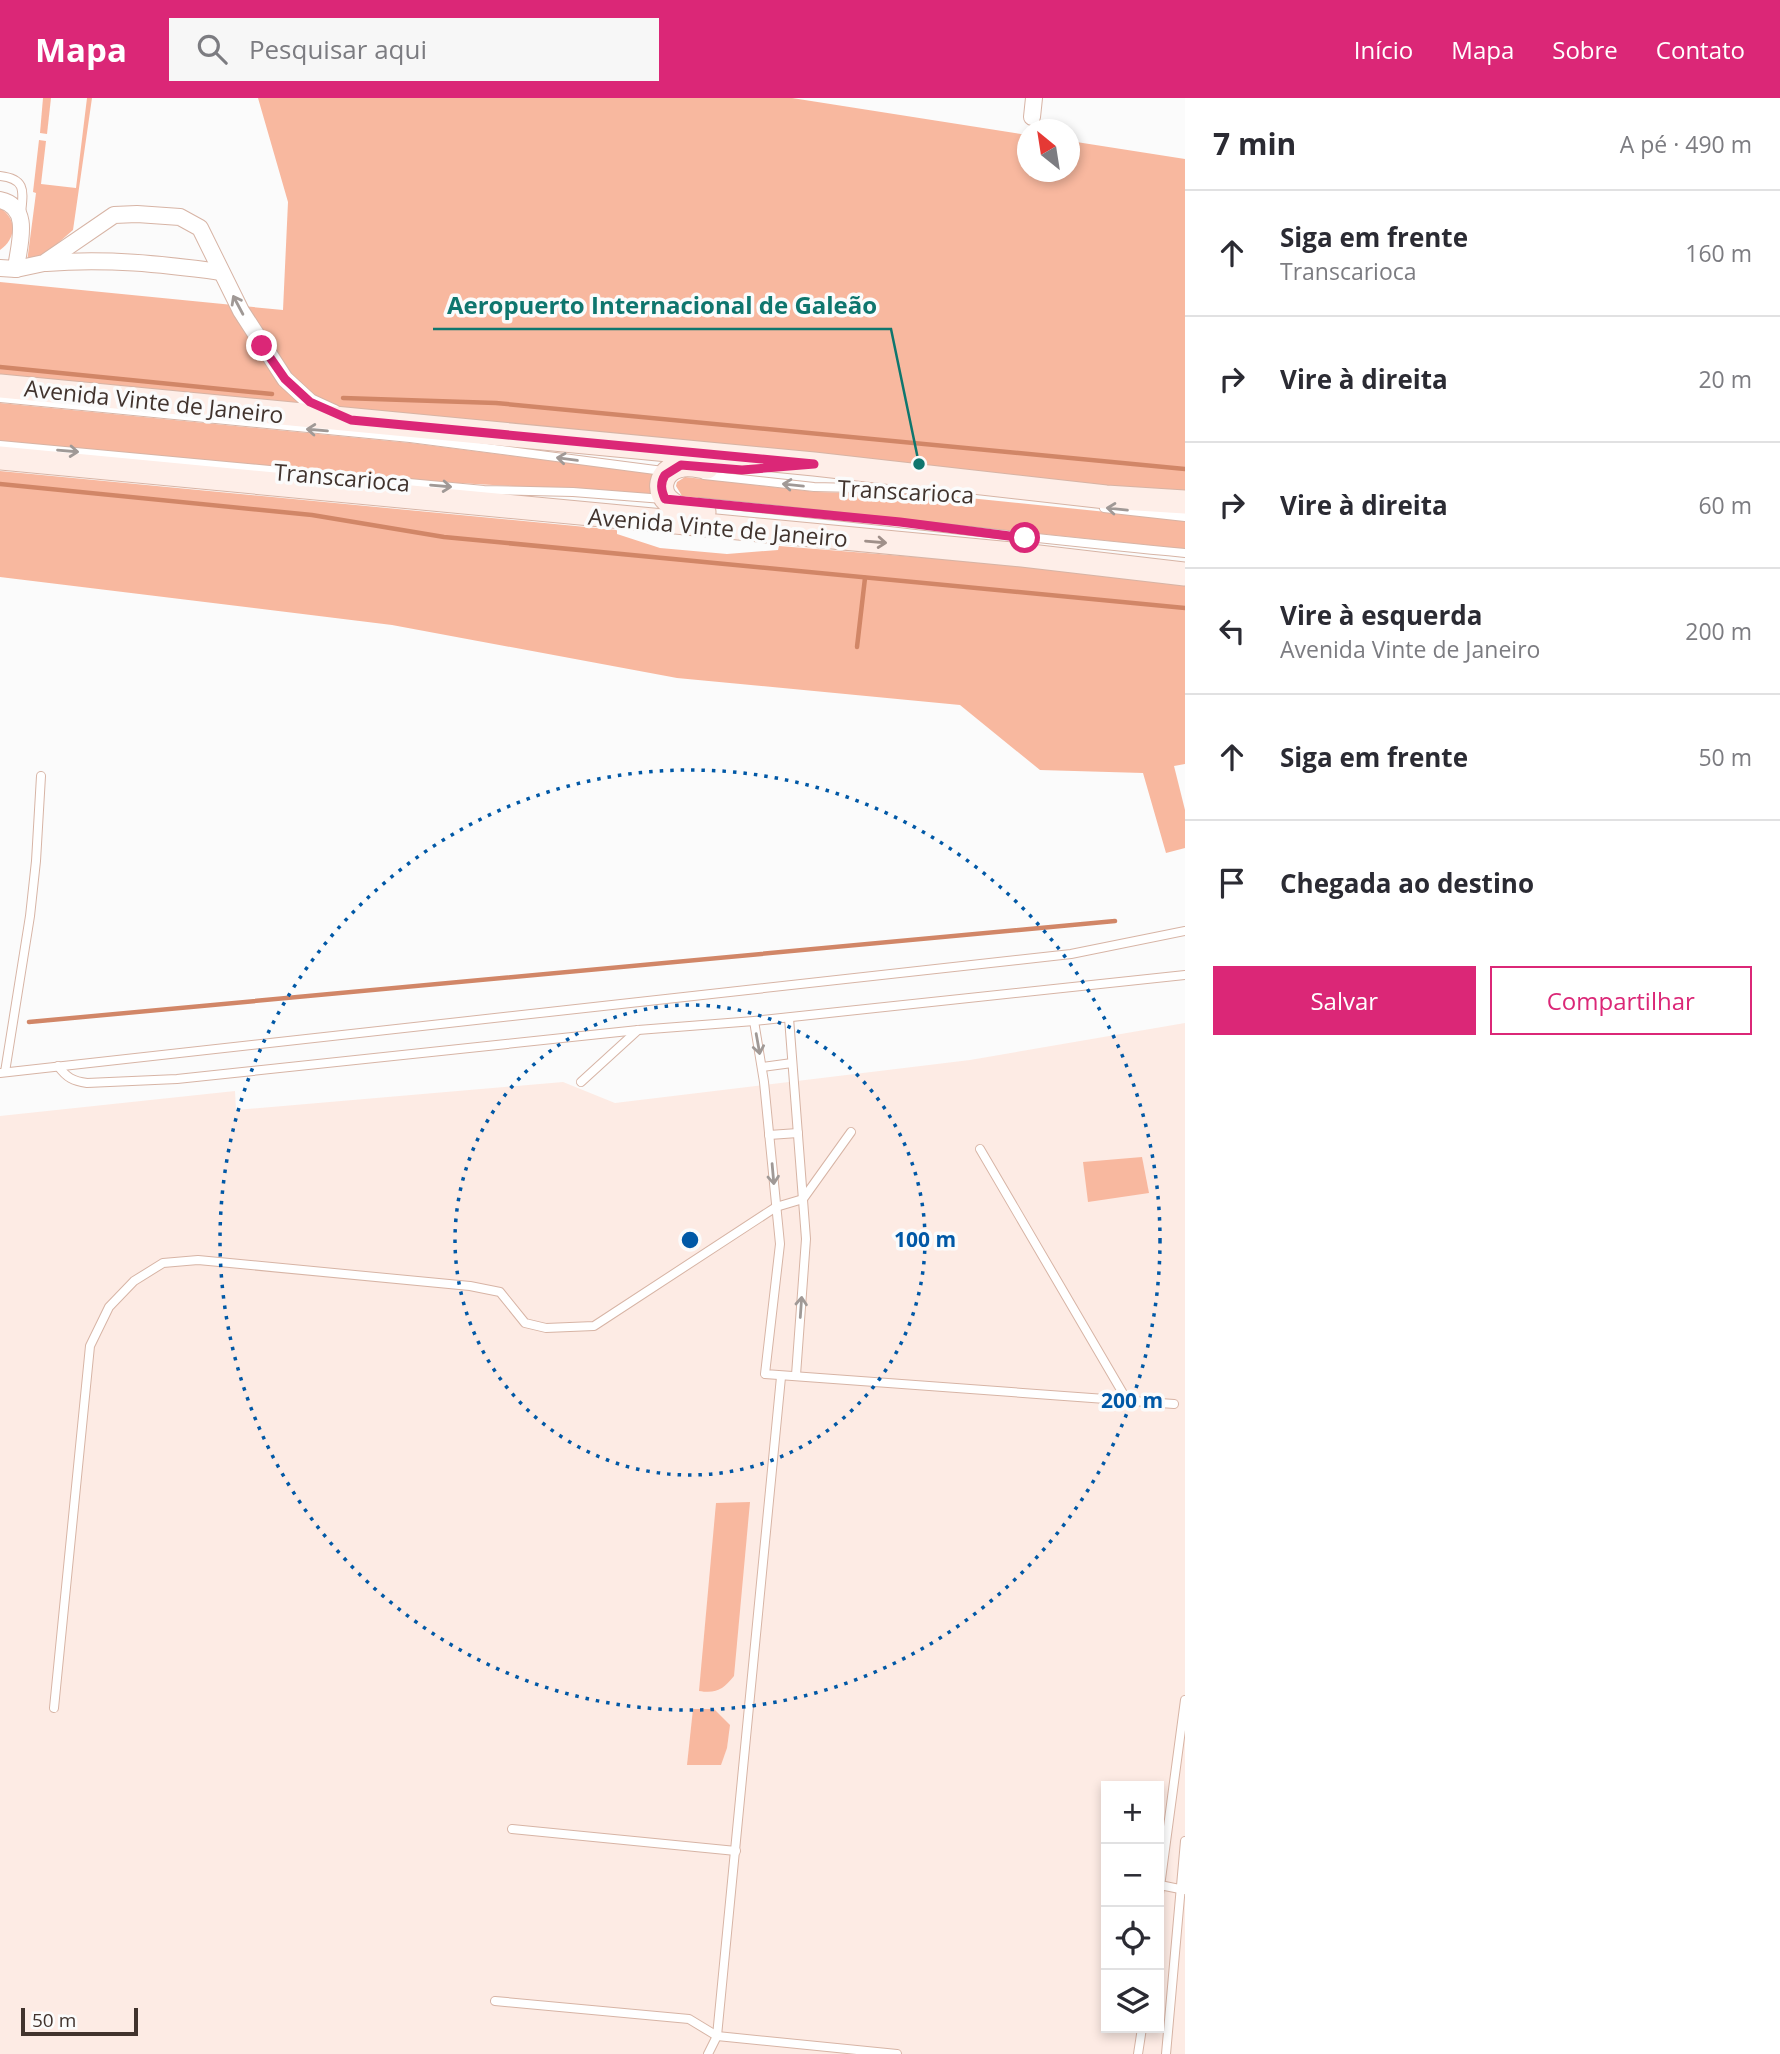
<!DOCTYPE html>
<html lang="pt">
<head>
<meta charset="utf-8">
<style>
  :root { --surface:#fff; --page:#f7f7f7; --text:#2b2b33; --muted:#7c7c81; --line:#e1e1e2; --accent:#db2777 }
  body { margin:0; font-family:"Open Sans",sans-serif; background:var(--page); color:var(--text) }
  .controls { position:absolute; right:21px; bottom:21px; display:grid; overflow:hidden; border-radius:0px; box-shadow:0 4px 10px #0003 }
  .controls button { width:63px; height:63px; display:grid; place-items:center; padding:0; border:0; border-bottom:2px solid var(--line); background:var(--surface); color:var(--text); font:35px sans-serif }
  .compass { position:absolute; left:1017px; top:21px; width:63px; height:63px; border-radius:50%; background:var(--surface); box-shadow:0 4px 10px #0003; rotate:330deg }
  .scale { position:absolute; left:21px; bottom:18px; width:117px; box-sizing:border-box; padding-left:7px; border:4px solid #41332d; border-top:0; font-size:19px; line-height:24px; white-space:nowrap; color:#41332d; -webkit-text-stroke:5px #fbfbfb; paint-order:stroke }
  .stop { position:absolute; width:21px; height:21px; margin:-16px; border:5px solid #db2777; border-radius:50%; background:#fff }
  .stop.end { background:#db2777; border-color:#fff; box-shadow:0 2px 7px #0008 }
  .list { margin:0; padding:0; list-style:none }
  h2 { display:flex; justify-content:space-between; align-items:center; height:91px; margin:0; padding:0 28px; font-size:30px }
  h2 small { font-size:23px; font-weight:400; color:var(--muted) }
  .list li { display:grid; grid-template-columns:46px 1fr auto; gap:21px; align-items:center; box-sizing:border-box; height:126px; padding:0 28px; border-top:2px solid var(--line) }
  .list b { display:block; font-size:26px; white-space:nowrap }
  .list p { margin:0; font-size:23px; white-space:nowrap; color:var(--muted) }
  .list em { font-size:23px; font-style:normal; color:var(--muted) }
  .actions { display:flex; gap:14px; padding:21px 28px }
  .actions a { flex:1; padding:16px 0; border:2px solid var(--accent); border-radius:0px; text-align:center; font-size:24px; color:var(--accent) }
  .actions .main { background:var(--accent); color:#fff }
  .icon { flex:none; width:38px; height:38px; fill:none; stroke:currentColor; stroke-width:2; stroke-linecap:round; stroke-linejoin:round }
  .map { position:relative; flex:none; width:1185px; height:1956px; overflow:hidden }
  header { display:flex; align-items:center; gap:42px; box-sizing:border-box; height:98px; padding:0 35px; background:var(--accent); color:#fff }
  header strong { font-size:33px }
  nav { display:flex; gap:38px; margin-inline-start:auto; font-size:24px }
  .search { width:490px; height:63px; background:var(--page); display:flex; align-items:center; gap:18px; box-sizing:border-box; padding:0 24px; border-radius:0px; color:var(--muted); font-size:26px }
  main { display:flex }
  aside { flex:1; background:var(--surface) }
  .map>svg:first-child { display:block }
  .built { fill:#fdebe4; fill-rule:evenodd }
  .green { fill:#f8b89f }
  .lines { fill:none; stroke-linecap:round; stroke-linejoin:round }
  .stream { stroke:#d18667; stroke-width:4.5 }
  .lane-casing { stroke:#d7b4a5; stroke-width:10 }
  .street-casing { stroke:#d7b4a5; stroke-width:18 }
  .secondary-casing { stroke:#d7b4a5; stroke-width:25 }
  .lane { stroke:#fff; stroke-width:8 }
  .street { stroke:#fff; stroke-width:16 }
  .secondary { stroke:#feeee8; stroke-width:23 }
  .oneway { stroke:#a09996 }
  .oneway2 { stroke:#a0908a }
  .route { stroke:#db2777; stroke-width:9 }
  .ring { fill:none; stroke:#0058a6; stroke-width:3.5; stroke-dasharray:3.5 7 }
  .labels { text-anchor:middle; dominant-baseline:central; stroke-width:7; stroke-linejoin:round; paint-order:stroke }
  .street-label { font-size:23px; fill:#41332d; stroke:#fbfbfb }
  .centre { fill:#0058a6; stroke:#fbfbfb; stroke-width:3.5 }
  .ring-label { font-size:21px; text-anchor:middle; font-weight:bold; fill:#0058a6; stroke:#fbfbfb; stroke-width:7; stroke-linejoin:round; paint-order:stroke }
  .leader { fill:none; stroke:#0f766e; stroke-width:2.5 }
  .callout-dot { fill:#0f766e; stroke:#fbfbfb; stroke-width:2.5 }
  .callout-label { font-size:24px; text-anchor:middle; font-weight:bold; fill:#0f766e; stroke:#fbfbfb; stroke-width:7; stroke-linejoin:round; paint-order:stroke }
</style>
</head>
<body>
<header>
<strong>Mapa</strong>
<div class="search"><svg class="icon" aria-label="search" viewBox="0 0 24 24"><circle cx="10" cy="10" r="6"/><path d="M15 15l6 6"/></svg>Pesquisar aqui</div>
<nav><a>Início</a><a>Mapa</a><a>Sobre</a><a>Contato</a></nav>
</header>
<main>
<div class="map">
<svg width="1185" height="1956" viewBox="0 0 1185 1956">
  <rect width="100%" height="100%" fill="#fbfbfb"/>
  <path class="built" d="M 1185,925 L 1185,1956 L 0,1956 L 0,1018 L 235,993 L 236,1012 L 563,984 L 615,1005 L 970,962 ZM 1106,1688 L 1159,1688 L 1159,1930 L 1106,1930 Z"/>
  <g class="green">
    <polygon points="43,0 51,0 47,36 40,35"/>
    <polygon points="87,0 92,0 73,132 34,166 27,164 36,95 33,94 39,42 46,43 41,86 76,90"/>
    <polygon points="258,0 792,0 1027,37 1028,74 1070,74 1070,43 1185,61 1185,395 0,282 0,184 283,212 288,104"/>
    <path d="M 0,110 C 18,121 16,141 0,152 Z"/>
    <polygon points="0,305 411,345 655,376 653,396 406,382 0,343"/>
    <polygon points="0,373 617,432 617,436 660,450 727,456 778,452 779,448 1063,471 1185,487 1185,666 1174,668 1185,712 1185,750 1166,755 1143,675 1040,672 960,607 677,580 392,527 0,479"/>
    <polygon points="685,379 817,394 940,397 1185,422 1185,451 682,398 676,388 677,384"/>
    <polygon points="1142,1059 1149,1095 1088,1104 1083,1064"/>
    <path d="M 750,1404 L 734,1578 C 723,1591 717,1596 699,1593 L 716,1405 Z"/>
    <polygon points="693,1611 714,1611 730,1627 727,1650 721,1667 687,1667"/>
  </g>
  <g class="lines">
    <g class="stream">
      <polyline points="0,269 272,296"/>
      <polyline points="343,300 496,305 1185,371"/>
      <polyline points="0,386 312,417 444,439 1185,510"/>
      <polyline points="857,549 865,480"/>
      <polyline points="29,924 1115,823"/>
    </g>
    <defs>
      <g id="lane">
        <path d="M 0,78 C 27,81 23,94 21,116"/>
        <polyline points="0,300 410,340 663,373"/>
        <polyline points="0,347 484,392 573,394 663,401"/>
        <polyline points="704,377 814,389 942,392"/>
        <path d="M 700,404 C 862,420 1023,440 1185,455"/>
        <polyline points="1104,410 1185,419"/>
        <polyline points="789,920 806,1141 796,1277"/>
        <polyline points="754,923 764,984 780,1146 765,1276 1174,1306"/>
        <path d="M 58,968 C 67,980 73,983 87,985 L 177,981 L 638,932 L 754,923 L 1185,877"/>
        <polyline points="762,969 792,965"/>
        <polyline points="5,974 30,818 36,763 41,678"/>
        <polyline points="0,975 1071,856 1185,833"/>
        <polyline points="581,984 638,932"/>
        <polyline points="769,1037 798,1035"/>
        <polyline points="980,1051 1128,1304"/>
        <polyline points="54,1610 90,1248 109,1209 134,1183 163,1165 198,1162 470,1188 500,1194 525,1225 546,1230 594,1228 776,1109 803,1101 851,1034"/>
        <polyline points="512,1731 736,1753"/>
        <polyline points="1160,1787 1185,1792"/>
        <polyline points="1159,1796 1185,1602"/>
        <polyline points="495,1903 689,1921 717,1938 897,1956"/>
        <polyline points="708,1956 717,1938 781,1279"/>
        <polyline points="1138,1956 1142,1930"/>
        <polyline points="1166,1956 1185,1743"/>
      </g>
      <g id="street">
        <polyline points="1032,19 1034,0"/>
        <path d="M 0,102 C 33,109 18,149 16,171"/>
        <path d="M 46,165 C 107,160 161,166 221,174"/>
        <polyline points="0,170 16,171 44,165 114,117 137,116 180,119 200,130 241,213 285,281 310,304 334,315"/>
      </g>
      <g id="secondary">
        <polyline points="0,288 814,366 1106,399 1185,404"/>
        <polyline points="0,360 1022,457 1185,476"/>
        <path d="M 704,414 C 693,413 681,413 672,406 C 655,395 660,373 679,368 C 688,365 698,368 707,369"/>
      </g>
    </defs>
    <use href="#lane" class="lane-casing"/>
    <use href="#street" class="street-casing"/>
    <use href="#secondary" class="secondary-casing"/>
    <use href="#lane" class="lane"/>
    <use href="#street" class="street"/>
    <use href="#secondary" class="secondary"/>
  </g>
  <defs><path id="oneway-shaft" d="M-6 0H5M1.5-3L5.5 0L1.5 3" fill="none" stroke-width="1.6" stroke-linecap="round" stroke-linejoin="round" transform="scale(1.75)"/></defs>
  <g class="oneway">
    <use href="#oneway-shaft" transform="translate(238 207) rotate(-118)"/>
    <use href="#oneway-shaft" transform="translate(317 332) rotate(-175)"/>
    <use href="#oneway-shaft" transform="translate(68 353) rotate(5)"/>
    <use href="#oneway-shaft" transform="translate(567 361) rotate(-172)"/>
    <use href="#oneway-shaft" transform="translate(793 387) rotate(-174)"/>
    <use href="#oneway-shaft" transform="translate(441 388) rotate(5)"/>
    <use href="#oneway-shaft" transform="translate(1117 411) rotate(-174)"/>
    <use href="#oneway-shaft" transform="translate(758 946) rotate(80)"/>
    <use href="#oneway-shaft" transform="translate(773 1076) rotate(85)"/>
    <use href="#oneway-shaft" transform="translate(801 1209) rotate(-86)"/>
  </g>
  <use class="oneway2" href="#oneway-shaft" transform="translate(876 444) rotate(5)"/>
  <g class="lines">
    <path class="route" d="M 262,248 L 285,281 L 310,304 L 351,322 L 814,366 L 742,372 L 681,367 L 665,377 C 660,385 661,392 665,401 L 900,424 L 1025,440"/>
  </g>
  <g class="ring">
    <circle cx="690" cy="1142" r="235"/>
    <circle cx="690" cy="1142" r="470"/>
  </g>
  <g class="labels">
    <g class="street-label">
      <text transform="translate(154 303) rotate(6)">Avenida Vinte de Janeiro</text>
      <text transform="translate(342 379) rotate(5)">Transcarioca</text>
      <text transform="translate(906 393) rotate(3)">Transcarioca</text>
      <text transform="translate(718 429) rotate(5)">Avenida Vinte de Janeiro</text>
    </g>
  </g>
  <circle cx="690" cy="1142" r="10" class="centre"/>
  <g class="ring-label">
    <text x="925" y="1149">100 m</text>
    <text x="1132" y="1310">200 m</text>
  </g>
  <path class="leader" d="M919 366L891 231H433"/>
  <circle class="callout-dot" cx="919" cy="366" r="7"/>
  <g class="callout-label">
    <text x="662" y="216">Aeropuerto Internacional de Galeão</text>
  </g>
</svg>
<div class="controls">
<button>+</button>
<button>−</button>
<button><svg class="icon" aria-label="locate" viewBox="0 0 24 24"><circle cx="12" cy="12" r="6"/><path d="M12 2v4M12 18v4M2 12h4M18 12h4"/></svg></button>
<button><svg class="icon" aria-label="layers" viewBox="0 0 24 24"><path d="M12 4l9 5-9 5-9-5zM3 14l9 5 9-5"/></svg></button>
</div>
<svg class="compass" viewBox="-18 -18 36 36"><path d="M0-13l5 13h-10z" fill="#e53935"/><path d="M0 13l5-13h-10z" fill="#7c7c81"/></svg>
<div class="scale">50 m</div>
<div class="stop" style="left:1025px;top:440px"></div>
<div class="stop end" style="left:262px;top:248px"></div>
</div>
<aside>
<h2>7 min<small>A pé · 490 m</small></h2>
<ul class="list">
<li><svg class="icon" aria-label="ahead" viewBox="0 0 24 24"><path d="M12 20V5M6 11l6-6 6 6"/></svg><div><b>Siga em frente</b><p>Transcarioca</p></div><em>160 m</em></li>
<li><svg class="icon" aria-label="right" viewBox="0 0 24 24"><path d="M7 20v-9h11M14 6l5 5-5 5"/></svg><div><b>Vire à direita</b></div><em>20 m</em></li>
<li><svg class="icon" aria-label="right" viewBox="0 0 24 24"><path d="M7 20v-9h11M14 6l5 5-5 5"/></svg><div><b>Vire à direita</b></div><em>60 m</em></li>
<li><svg class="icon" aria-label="left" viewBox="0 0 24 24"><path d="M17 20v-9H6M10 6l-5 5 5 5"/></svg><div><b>Vire à esquerda</b><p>Avenida Vinte de Janeiro</p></div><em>200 m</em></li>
<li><svg class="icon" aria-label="ahead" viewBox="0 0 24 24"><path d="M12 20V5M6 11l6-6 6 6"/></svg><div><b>Siga em frente</b></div><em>50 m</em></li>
<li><svg class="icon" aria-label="arrive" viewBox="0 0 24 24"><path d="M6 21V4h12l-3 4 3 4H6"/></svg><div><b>Chegada ao destino</b></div></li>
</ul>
<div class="actions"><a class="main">Salvar</a><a>Compartilhar</a></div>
</aside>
</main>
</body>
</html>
